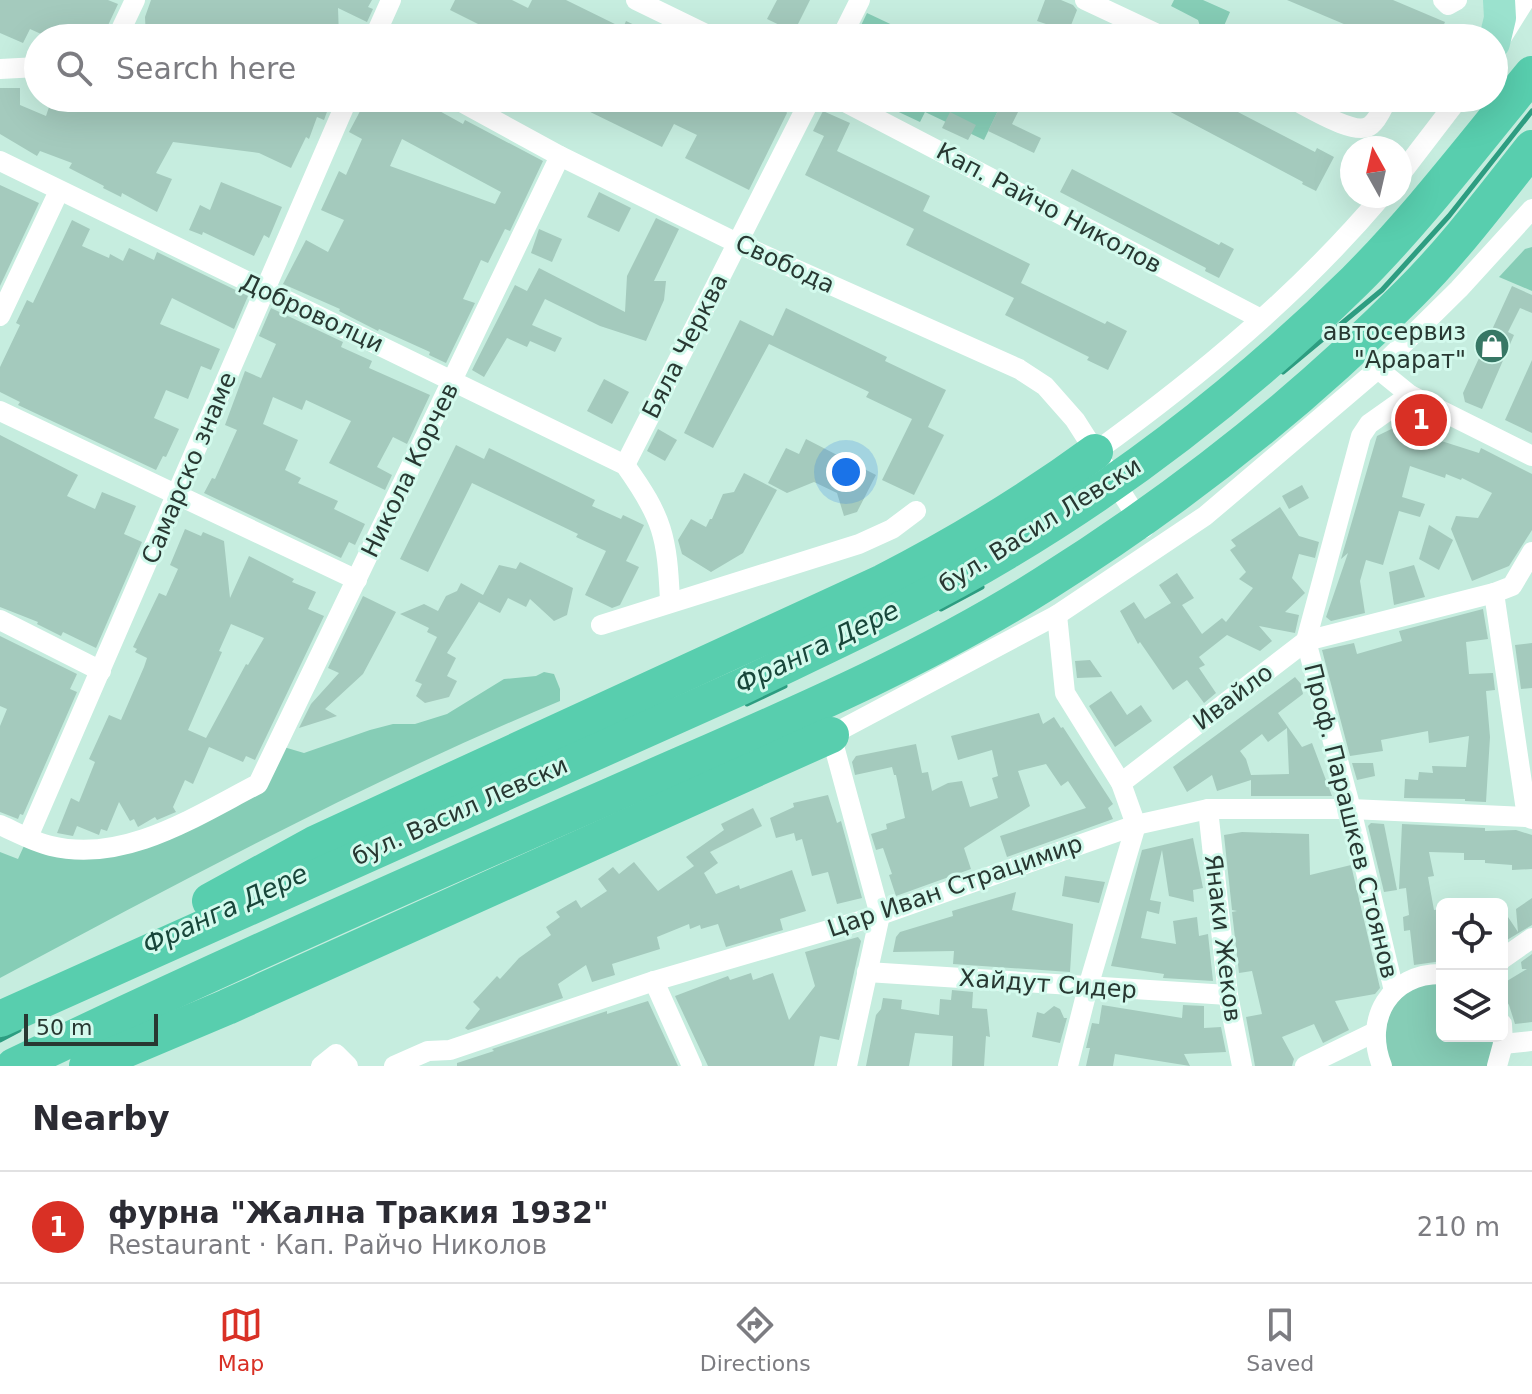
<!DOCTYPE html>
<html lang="en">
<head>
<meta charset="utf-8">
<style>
  :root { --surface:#fff; --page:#f2f2f3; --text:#2b2b33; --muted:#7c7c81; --line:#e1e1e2; --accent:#d93025 }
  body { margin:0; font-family:"DejaVu Sans",sans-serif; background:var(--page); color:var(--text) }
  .controls { position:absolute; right:24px; bottom:24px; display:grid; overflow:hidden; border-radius:12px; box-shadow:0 8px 32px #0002 }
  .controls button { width:72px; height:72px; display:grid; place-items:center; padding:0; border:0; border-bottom:2px solid var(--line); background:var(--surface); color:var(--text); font:40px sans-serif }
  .compass { position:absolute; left:1340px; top:136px; width:72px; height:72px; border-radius:50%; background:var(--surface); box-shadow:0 8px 32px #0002; rotate:352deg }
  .scale { position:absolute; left:24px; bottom:20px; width:134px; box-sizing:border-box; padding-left:8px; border:4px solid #283832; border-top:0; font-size:22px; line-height:28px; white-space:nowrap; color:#283832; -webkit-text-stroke:6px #d3faed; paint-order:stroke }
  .you { position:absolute; left:846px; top:472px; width:28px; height:28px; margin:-20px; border:6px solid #fff; border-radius:50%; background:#1a73e8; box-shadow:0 0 0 12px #1a73e833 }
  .badge { display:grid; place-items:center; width:52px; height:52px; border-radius:50%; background:var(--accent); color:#fff; font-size:26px; font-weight:700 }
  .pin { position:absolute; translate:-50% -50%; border:4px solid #fff; box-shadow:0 2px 8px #0006 }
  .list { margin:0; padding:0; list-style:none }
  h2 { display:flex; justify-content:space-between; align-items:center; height:104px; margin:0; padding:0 32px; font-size:34px }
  h2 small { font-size:26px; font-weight:400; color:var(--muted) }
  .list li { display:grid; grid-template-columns:52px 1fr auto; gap:24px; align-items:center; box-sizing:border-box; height:112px; padding:0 32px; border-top:2px solid var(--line) }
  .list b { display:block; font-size:30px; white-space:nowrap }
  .list p { margin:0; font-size:26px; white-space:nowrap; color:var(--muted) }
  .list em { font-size:26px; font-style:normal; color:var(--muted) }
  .icon { flex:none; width:44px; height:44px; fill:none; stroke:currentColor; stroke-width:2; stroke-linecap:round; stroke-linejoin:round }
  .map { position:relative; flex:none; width:1532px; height:1066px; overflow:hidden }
  .search { position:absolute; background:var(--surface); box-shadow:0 8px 32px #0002; left:24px; right:24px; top:24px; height:88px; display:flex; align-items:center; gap:20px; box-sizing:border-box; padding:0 28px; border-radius:44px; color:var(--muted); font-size:30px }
  .sheet { height:216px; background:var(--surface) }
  nav { display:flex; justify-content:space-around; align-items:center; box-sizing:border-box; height:112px; border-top:2px solid var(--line); background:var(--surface); font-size:22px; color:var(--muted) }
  nav a { display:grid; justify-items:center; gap:4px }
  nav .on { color:var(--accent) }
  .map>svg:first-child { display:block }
  .green { fill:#86cdb6 }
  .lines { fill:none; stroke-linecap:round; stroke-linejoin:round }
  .stream { stroke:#2d9d81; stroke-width:5 }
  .building { fill:#a4cabd; fill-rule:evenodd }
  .street { stroke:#fff; stroke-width:20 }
  .primary { stroke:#9be2ce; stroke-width:32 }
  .highway { stroke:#58ceae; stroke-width:36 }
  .labels { text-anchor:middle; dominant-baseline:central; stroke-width:6; stroke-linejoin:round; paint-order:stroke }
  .street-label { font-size:24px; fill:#283832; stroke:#d3faed }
  .poi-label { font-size:24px; fill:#283832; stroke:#d3faed; text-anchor:end }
  .water-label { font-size:26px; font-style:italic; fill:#18463a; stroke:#d3faed }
</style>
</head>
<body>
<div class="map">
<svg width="1532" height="1066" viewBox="0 0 1532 1066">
  <rect width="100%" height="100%" fill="#c6eddf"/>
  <g class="green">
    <polygon points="1174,0 1203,0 1230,12 1220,35 1200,26 1198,20 1171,6"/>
    <polygon points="867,13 920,38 855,38"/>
    <polygon points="869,98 1004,98 984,140 925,112 920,122"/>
    <polygon points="1532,247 1532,291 1499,277 1525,249"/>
    <path d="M 544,672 L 554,674 L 560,689 L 560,701 C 368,781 183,880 0,978 L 0,852 L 18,859 L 28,837 L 111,847 L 258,784 L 277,745 L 304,753 L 370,730 L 393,724 L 415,724 L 447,714 L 504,679 L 536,676 Z"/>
    <polygon points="1442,974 1442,1036 1502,1036 1496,1066 1382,1066 1384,1003"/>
  </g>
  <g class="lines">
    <g class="stream">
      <polyline points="1283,372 1382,290 1449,216 1532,111"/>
      <polyline points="941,609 982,587"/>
      <polyline points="747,704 785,686"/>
      <polyline points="0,1040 19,1030"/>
    </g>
  </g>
  <g class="building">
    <polygon points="0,0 108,0 118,4 102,38 50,38 30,29 23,43 0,33"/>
    <polygon points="151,0 372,0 368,7 373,9 367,22 338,8 339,37 318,38 317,26 258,35 258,38 238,38 238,28 179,30 179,38 146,38 145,17"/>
    <polygon points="455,0 512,0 528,8 532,0 566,0 623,28 626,21 662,38 506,38 450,10"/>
    <polygon points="777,0 810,0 794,32 767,19"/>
    <polygon points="1045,0 1061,0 1073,5 1077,10 1066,38 1040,38 1046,24 1037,21"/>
    <polygon points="1287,0 1393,0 1445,22 1438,38 1377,38"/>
    <polygon points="0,88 20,88 20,105 46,116 52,98 178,98 178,108 225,106 225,98 332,98 324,120 317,117 309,139 306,137 291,168 259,153 173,142 156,173 172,179 157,212 122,193 121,197 103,188 104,186 69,168 72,163 40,151 37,156 0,134"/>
    <path d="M 367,98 L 416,98 L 463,124 L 465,120 L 543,161 L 510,231 L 505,229 L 488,263 L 481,260 L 463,299 L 475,303 L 446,363 L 429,355 L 430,352 L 379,329 L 378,331 L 339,311 L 340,309 L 283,284 L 306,240 L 328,252 L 344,220 L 321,210 L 339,171 L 346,175 L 362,139 L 349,132 ZM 402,139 L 501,192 L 495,204 L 390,166 Z"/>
    <polygon points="587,98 779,98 787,113 749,190 685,158 697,135 674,124 662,147 582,108"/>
    <polygon points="1004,98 1016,98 1023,102 1012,124 1041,138 1034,153 988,131"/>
    <polygon points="1144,98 1211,98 1315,152 1317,148 1334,157 1316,191 1302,184 1303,182"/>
    <polygon points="823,111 850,123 837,151 930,196 923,211 1030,264 1021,283 1105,324 1107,321 1127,331 1108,370 1087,360 1089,357 1005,315 1014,298 906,245 914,229 805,175 824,136 813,131"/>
    <polygon points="950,112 976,125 968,140 942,128"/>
    <polygon points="1072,169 1219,245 1221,242 1234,249 1219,278 1205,271 1206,268 1060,192"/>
    <polygon points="221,182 282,207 269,238 264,235 254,256 203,232 202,235 189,230 200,205 210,210"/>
    <polygon points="0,185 39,203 0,286"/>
    <polygon points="599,192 631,208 619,232 587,217"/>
    <polygon points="656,218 679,229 654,281 666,281 664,300 646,341 600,326 545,299 532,325 562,338 555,352 530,341 527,347 507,338 484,377 472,370 515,285 527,291 539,268 625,312 627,276"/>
    <polygon points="72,220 90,229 82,246 109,258 110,254 123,261 129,248 154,260 157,252 248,296 234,329 172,298 160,324 220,349 211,370 201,366 188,399 166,390 154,418 179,429 166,457 163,456 156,470 18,405 20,402 0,392 0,367 20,325 16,323 27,300 33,303"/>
    <polygon points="539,229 562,239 552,262 531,253"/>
    <polygon points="1512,286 1532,295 1532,313 1520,308 1508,332 1514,335 1482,409 1465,402 1463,393"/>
    <polygon points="271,308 343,342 341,347 372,361 369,368 430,395 407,444 393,437 377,467 392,475 385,490 329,463 351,421 306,400 302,410 273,397 263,424 298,440 285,470 301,478 298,483 338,501 334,509 365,524 355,545 349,542 341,558 204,493 212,478 215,479 237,430 225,425 245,371 261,378 276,344 259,336"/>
    <polygon points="786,308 887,357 885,361 946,390 928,427 944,435 914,495 882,480 912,419 866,397 869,392 769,344 713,448 684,433 740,320 773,336"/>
    <polygon points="1532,360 1532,433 1505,420"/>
    <polygon points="604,379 629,392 612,424 587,411"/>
    <polygon points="1420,415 1436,423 1432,438 1479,453 1481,448 1532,474 1532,530 1509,566 1472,581 1451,529 1456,516 1478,518 1492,493 1462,478 1461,480 1446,474 1445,478 1410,466 1402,497 1425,504 1420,517 1399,511 1383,565 1366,560 1360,581 1365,613 1331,621 1326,617 1348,553 1341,559 1377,436"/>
    <polygon points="658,429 677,440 665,461 647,451"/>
    <polygon points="0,435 78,475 67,496 95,509 102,492 136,506 124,534 142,542 96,648 63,632 61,636 37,624 38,622 0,607"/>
    <polygon points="806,439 876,475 857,512 844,516 837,493 814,482 787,493 768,483 786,448 799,454"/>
    <polygon points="456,445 484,459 489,448 595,500 592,506 621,519 623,515 644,525 626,561 639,567 620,605 612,608 585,595 606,551 576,537 578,534 472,483 428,572 400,559"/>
    <polygon points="744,473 777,490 743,553 711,572 682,554 678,540 691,519 706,527 710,519 712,519 723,494 734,492"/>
    <polygon points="1302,485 1309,498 1289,509 1282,496"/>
    <polygon points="1280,507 1299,536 1319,542 1315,558 1299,554 1292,578 1305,593 1285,612 1299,615 1295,633 1259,626 1272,641 1260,651 1227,635 1199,657 1205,665 1199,668 1216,693 1204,703 1187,680 1173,690 1140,642 1138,644 1120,611 1134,602 1145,619 1171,603 1159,585 1177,573 1194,598 1182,605 1202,634 1222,618 1226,622 1253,588 1239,579 1246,572 1230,550 1236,546 1231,540"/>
    <polygon points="1429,525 1453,540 1439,570 1419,559"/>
    <path d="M 185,529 L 201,536 L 203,532 L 224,541 L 230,598 L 249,556 L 294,579 L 292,582 L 316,592 L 308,609 L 324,616 L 255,760 L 246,756 L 243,762 L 209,747 L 193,784 L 185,780 L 173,807 L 176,812 L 157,820 L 155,817 L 138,827 L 134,819 L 130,821 L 119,802 L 107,831 L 101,829 L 99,835 L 77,826 L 73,836 L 57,833 L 71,798 L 79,802 L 95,762 L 89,759 L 109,715 L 121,720 L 144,667 L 147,658 L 135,652 L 137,649 L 133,647 L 159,593 L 166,596 L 178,569 L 170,565 ZM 231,624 L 264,638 L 248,665 L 246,664 L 206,738 L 188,730 L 222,652 L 219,651 Z"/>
    <polygon points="520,562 573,588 567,615 554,621 530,599 526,607 508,598 500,613 479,602 480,600 447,653 456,658 447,676 457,681 449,697 425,703 416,696 422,684 415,681 437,637 427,632 429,628 400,614 424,604 438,611 446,596 457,591 461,583 483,595 499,565 516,569"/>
    <polygon points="1414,565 1425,597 1394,605 1389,572"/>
    <polygon points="363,596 396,612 363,674 325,709 337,716 299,728 311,704 339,673 328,668"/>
    <polygon points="1483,609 1488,639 1466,642 1469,674 1493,673 1495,690 1486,691 1490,737 1486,802 1465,801 1465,799 1404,798 1405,779 1418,780 1419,772 1433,773 1432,766 1466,767 1469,736 1429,743 1428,731 1381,740 1383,751 1350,756 1322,650 1354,643 1357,654 1402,641 1399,631"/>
    <polygon points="0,636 77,674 70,689 77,692 23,815 20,814 18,819 0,812 0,726 7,709 0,706"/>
    <polygon points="1532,643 1532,688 1521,689 1515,645"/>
    <polygon points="1090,660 1102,677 1077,678 1075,661"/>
    <path d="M 1295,677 L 1301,684 L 1303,694 L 1278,713 L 1302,747 L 1312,743 L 1332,796 L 1251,796 L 1251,780 L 1217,791 L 1212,775 L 1187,792 L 1173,767 ZM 1287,728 L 1289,774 L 1251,775 L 1246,759 L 1240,751 L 1262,734 L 1268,742 Z"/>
    <polygon points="1111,691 1127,715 1141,705 1152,721 1115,747 1089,706"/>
    <polygon points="1039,713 1043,724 1054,717 1061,728 1063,727 1113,804 1108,808 1113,819 1007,857 1000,836 1086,808 1068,781 1061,786 1046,764 1018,771 1030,806 964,848 971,869 896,896 889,875 892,874 883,848 876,850 871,834 887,829 886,824 905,818 896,775 894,775 892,767 855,775 852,762 856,756 916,744 922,773 928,772 932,791 948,783 962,781 970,807 998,798 992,778 998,776 992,750 958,760 951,736"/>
    <polygon points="1352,763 1373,763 1375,776 1357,780"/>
    <polygon points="828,795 837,823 841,821 862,898 837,904 828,872 812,876 802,839 796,841 794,833 776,838 770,818 794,807 793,803"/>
    <polygon points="753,808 762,826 710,852 718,863 704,873 716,894 739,885 740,889 792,870 806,911 780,919 783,930 726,947 718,924 701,929 700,925 690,929 689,924 657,937 660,949 612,964 615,975 592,982 586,965 558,984 563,998 468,1030 465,1028 480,1009 473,1002 497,976 500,979 519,958 551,935 546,927 560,917 556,912 576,900 581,908 607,891 598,879 613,867 619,874 634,862 658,891 694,866 686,857 724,830 721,824"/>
    <polygon points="1371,823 1384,824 1397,890 1384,892 1368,826"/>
    <polygon points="1402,824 1485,828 1485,831 1516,830 1532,835 1532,869 1512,870 1512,865 1485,863 1485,860 1464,860 1464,853 1429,852 1434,876 1428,877 1434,910 1442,909 1442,961 1414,965 1410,930 1404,931 1403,917 1409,915 1406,888 1399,889"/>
    <polygon points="1242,832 1309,834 1310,875 1351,865 1380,988 1375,994 1335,1001 1349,1030 1323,1043 1314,1024 1282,1037 1294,1059 1292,1066 1255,1066 1246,1017 1262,1014 1252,971 1239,973 1232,912 1237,911 1232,910 1224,835"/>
    <polygon points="1193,838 1203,888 1193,890 1194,902 1169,896 1162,850 1150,900 1161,902 1159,914 1147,911 1141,938 1176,944 1173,921 1197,917 1199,936 1208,934 1213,981 1163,978 1164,974 1111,966 1142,850"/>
    <polygon points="1065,876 1105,882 1099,903 1062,896"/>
    <polygon points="1016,892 1012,910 1073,924 1070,972 953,964 954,951 893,952 896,937 900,932 953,916 952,911"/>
    <polygon points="1532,898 1532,925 1502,943 1502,908 1518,932 1516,909"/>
    <polygon points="858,937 861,941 839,1040 820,1036 814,1066 708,1066 675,996 728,976 730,980 751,973 753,980 773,973 789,1020 815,986 805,952"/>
    <polygon points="1532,954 1532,1022 1515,1024 1509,1005 1502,994 1502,984 1527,969 1522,969 1521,962"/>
    <polygon points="952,990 973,992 972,1008 987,1009 990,1037 986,1036 984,1066 952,1066 953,1036 915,1033 909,1066 866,1066 876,1015 881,1009 883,998 902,1000 901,1009 939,1015 940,999 951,1000"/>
    <polygon points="648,1001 678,1066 457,1066 457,1063 494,1051 492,1049 607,1011 607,1014"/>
    <polygon points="1102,1005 1182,1018 1183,1005 1204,1006 1204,1028 1221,1027 1226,1052 1184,1054 1190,1066 1115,1054 1113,1066 1086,1066 1090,1048 1086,1048 1092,1023 1099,1024"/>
    <polygon points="1054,1006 1060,1009 1064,1018 1067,1018 1060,1043 1032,1037 1037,1012 1044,1014"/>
  </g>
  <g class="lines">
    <g class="street">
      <polyline points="636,0 714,38"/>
      <polyline points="1085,0 1166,38"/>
      <polyline points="1443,0 1448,5 1457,0"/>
      <polyline points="1502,37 1525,0"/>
      <polyline points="117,38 135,0"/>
      <polyline points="374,38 391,0"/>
      <polyline points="841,38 860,0"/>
      <polyline points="0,69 38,67"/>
      <polyline points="454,98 560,156 737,243 1019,369 1045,386 1075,420 1144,528"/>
      <polyline points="837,98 1261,319"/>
      <path d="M 1290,98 C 1307,106 1356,138 1371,125 C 1379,119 1383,106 1388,98"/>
      <path d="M 0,161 L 625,465 C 663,518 667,536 670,601"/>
      <polyline points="1400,175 1459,98"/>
      <polyline points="0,316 59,191"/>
      <polyline points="1378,369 1410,395 1532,456"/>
      <polyline points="0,411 357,580"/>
      <path d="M 1095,452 C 1199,377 1299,294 1382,196"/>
      <polyline points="625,465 811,98"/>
      <polyline points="1057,615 1065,693 1121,783 1136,825 1088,987 1068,1066"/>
      <polyline points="0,620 101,671"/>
      <polyline points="601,625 859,544 892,529 916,511"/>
      <polyline points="1121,783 1306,641 1494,593"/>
      <polyline points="1208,809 1228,995 1242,1066"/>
      <polyline points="1527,817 1494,593 1512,586 1532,552"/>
      <path d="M 0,825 C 16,832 34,842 51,846 C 124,864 196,816 258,784 L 560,156"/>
      <polyline points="28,837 348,98"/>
      <polyline points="1502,959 1532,938"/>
      <polyline points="867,972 1228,995"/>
      <polyline points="654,981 692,1066"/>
      <polyline points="1394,991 1351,809 1306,641 1361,436 1369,424 1410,395"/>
      <polyline points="1503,1044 1532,1041"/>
      <polyline points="321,1066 336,1054 348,1066"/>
      <polyline points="394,1066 428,1051 450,1050 654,981 880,915 1136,825 1208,809 1351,809 1527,817 1532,819"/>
      <polyline points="847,1066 880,915 831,735 1057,615 1205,516 1378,369 1459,289 1532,209"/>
      <polyline points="1305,1066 1375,1032"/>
      <path d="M 1382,1066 C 1363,1019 1390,973 1442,974"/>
      <polyline points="1497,1066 1503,1044 1502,1024"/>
    </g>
    <polyline class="primary" points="1494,43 1500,18 1499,0"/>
    <g class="highway">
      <path d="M 210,901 L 316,843 L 883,582 C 957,544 1028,501 1095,452"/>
      <path d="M 0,1019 L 741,687 C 830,644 921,603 1006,552 C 1132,477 1250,384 1355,281 C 1419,217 1474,144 1532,74"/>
      <path d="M 14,1066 C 212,971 413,882 614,794 C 758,730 910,669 1044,584 C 1176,501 1300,404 1410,293 C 1455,248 1493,197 1532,148"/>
      <polyline points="87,1066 227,1007 831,735"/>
    </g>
  </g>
  <defs>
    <symbol id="shop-disc" viewBox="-11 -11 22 22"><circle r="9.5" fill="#377765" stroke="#d3faed"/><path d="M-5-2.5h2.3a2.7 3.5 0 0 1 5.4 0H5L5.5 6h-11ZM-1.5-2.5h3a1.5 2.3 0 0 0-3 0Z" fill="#fff"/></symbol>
  </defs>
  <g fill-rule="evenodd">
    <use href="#shop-disc" x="1472" y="326" width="40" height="40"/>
  </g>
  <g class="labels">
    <g class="street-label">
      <text transform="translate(1049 208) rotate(28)">Кап. Райчо Николов</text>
      <text transform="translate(785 264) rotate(25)">Свобода</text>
      <text transform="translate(312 313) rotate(25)">Доброволци</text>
      <text transform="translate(685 346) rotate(-63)">Бяла Черква</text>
      <text transform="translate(189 468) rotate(-67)">Самарско знаме</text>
      <text transform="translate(410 470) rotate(-64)">Никола Корчев</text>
      <text transform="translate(1040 525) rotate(-32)">бул. Васил Левски</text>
      <text transform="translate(1233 697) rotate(-37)">Ивайло</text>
      <text transform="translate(460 811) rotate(-24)">бул. Васил Левски</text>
      <text transform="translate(1351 821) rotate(76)">Проф. Парашкев Стоянов</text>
      <text transform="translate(955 886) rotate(-19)">Цар Иван Страцимир</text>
      <text transform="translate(1223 938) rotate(83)">Янаки Жеков</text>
      <text transform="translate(1048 984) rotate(4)">Хайдут Сидер</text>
    </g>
    <g class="poi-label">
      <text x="1466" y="332">автосервиз<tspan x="1466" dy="28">"Арарат"</tspan></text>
    </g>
    <g class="water-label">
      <text transform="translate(817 647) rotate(-26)">Франга Дере</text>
      <text transform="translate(225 909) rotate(-25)">Франга Дере</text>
    </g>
  </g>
</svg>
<div class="controls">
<button><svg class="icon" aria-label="locate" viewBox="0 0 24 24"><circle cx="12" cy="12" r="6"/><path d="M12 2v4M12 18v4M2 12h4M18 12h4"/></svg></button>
<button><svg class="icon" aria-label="layers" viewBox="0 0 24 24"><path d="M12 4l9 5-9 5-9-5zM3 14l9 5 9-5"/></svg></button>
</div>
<svg class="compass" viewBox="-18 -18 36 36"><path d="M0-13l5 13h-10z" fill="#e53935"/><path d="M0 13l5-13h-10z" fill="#7c7c81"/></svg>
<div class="scale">50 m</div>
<div class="you"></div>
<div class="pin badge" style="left:1421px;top:420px">1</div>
<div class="search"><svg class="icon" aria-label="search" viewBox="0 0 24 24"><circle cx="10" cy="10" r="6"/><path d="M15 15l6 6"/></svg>Search here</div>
</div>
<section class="sheet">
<h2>Nearby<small></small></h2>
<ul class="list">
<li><span class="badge">1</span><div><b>фурна &quot;Жална Тракия 1932&quot;</b><p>Restaurant · Кап. Райчо Николов</p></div><em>210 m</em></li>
</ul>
</section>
<nav>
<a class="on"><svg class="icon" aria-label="map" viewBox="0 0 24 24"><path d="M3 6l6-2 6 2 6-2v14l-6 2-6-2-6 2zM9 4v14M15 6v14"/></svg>Map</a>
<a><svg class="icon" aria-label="directions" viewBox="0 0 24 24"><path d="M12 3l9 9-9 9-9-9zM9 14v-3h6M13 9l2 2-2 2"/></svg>Directions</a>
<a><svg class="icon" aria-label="saved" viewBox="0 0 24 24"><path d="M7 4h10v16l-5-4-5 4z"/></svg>Saved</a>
</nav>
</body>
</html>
